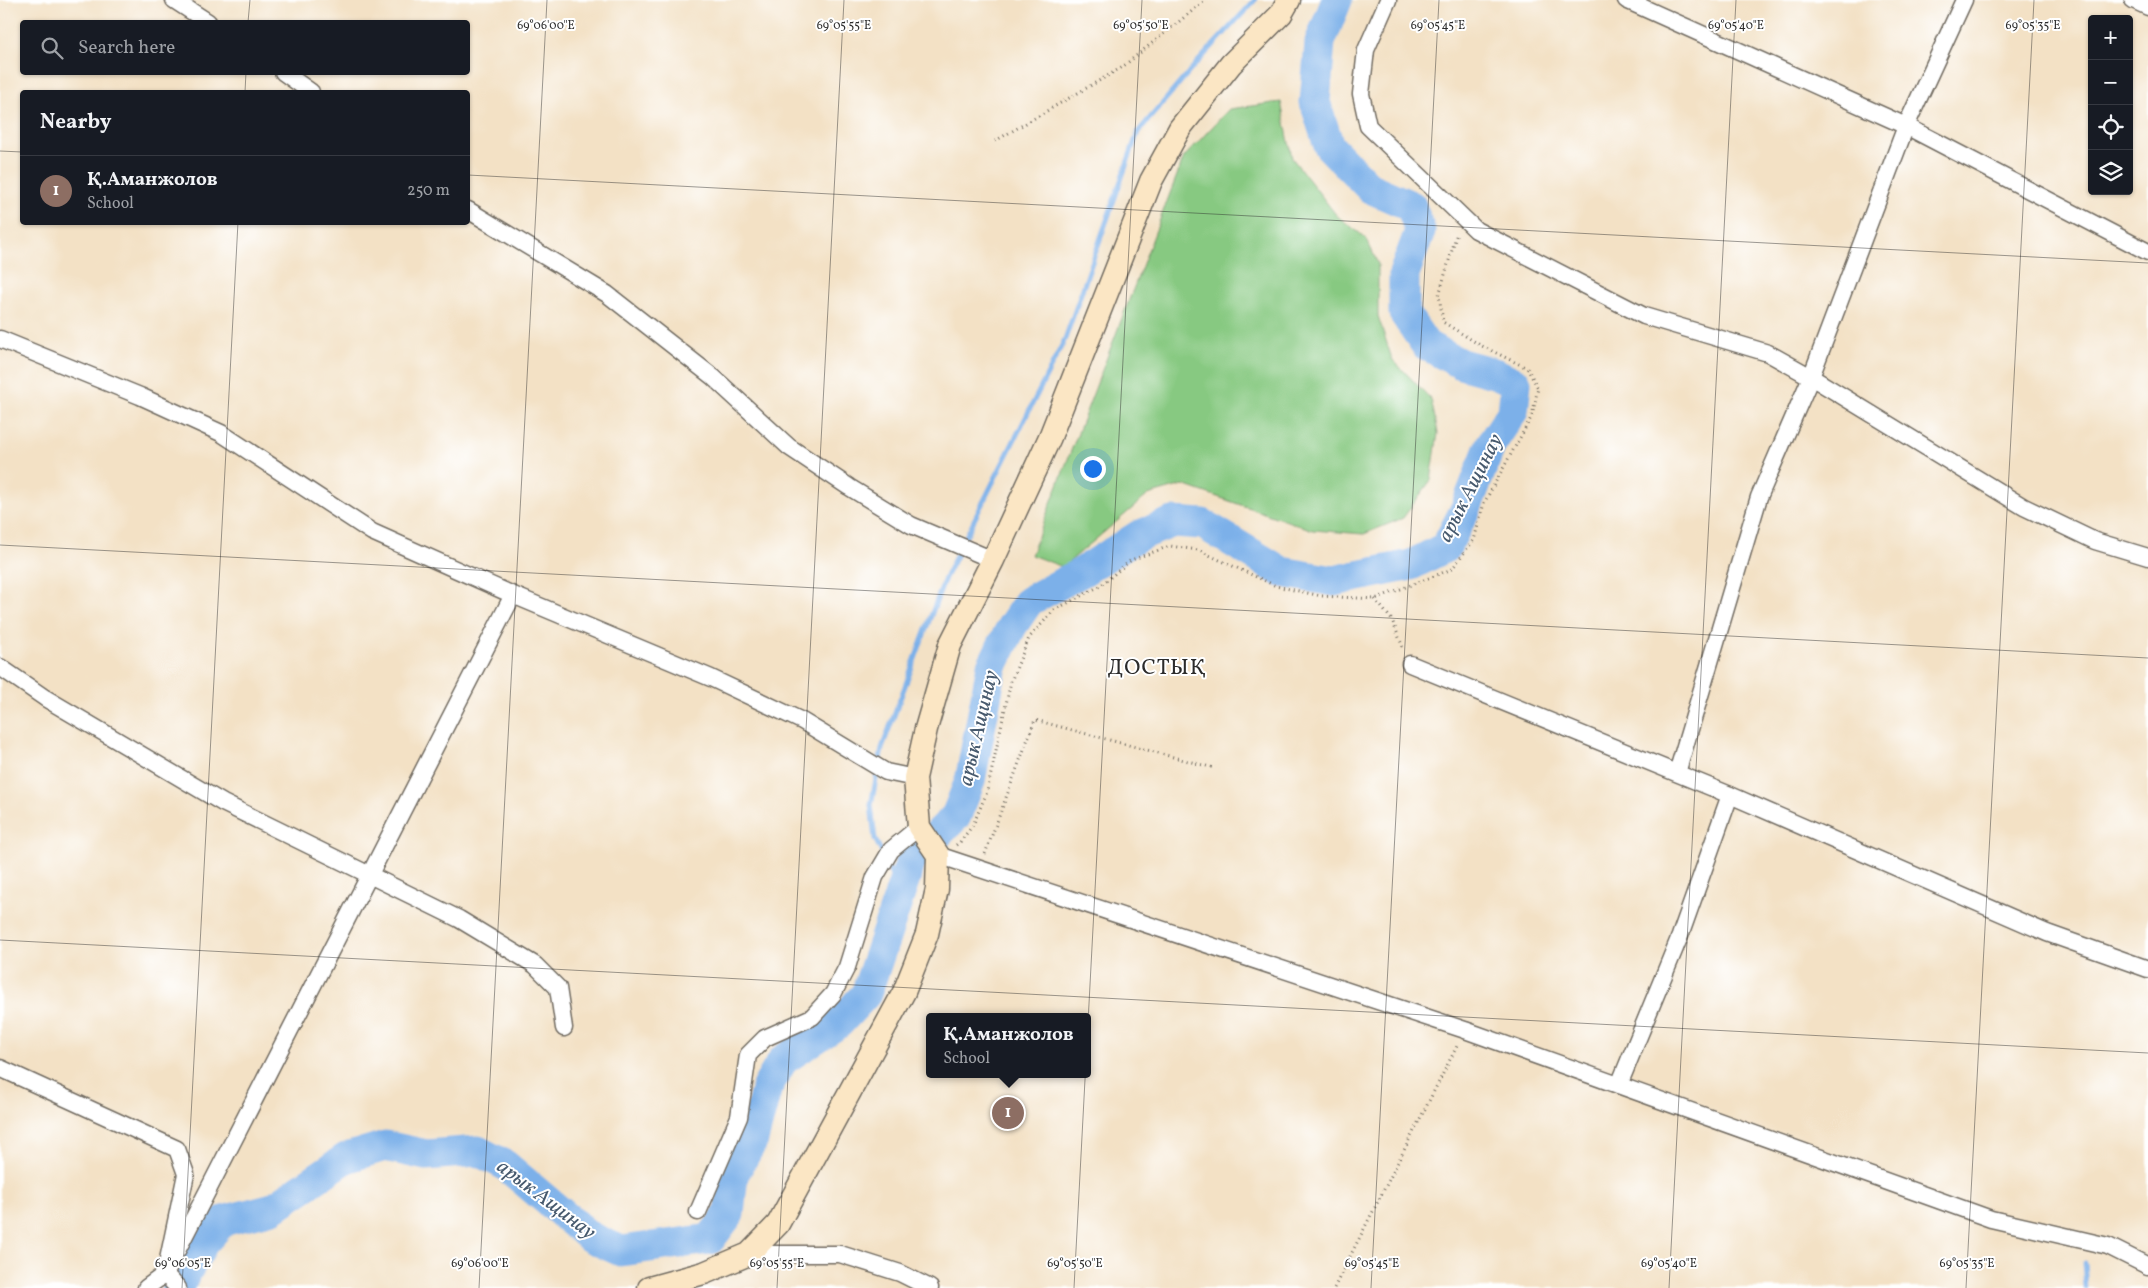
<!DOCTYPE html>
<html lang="en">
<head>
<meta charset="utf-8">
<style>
  :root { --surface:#171b24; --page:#242831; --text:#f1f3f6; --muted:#9ea1a6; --line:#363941; --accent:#d93025 }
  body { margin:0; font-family:Vollkorn,serif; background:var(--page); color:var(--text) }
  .controls { position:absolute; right:15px; top:15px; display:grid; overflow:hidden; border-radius:5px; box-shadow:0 1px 4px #0004 }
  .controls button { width:45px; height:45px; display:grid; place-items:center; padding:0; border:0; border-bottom:1px solid var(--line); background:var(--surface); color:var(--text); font:25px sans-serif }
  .you { position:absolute; left:1092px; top:468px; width:18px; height:18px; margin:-12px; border:4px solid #fff; border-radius:50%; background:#1a73e8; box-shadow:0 0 0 8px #1a73e833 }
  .badge { display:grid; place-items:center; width:32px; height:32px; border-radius:50%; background:var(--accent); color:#fff; font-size:16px; font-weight:700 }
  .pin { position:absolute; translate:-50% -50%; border:2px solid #fff; box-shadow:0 1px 5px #0006 }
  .popup { position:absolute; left:926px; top:1013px; width:165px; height:65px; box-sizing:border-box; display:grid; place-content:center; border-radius:5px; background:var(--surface); filter:drop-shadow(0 1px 4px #0005); font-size:16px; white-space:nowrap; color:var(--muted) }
  .popup b { font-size:19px; color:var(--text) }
  .popup::after { content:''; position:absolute; left:50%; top:100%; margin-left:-10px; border:10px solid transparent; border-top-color:var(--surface) }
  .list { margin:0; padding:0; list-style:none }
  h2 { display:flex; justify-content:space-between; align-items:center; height:65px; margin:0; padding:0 20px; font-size:21px }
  h2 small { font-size:16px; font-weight:400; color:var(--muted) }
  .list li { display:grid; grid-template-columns:32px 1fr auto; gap:15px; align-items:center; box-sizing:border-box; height:70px; padding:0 20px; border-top:1px solid var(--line) }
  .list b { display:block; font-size:19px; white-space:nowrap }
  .list p { margin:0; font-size:16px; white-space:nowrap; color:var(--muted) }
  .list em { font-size:16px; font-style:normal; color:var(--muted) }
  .icon { flex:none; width:28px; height:28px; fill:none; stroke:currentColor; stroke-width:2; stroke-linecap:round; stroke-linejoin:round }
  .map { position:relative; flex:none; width:2148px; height:1288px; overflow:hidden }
  .search { position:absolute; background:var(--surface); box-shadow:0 1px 4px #0004; left:20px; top:20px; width:450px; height:55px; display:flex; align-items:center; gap:12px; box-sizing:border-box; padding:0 18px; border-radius:5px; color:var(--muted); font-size:19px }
  .panel { position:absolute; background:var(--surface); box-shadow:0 1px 4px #0004; left:20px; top:90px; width:450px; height:135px; border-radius:5px }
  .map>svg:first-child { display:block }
  .green { fill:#87c981; stroke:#597a56 }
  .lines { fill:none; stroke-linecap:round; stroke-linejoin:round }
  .stream { stroke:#7bb0e9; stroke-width:5 }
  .river { stroke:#7bb0e9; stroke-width:31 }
  .street-casing { stroke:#716b61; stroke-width:19 }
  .secondary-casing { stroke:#716b61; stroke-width:25 }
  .path { stroke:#716b61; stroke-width:3; stroke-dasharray:1 4; stroke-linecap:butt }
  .street { stroke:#fff; stroke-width:16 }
  .secondary { stroke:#fbe6c4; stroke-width:22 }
  .ticks { fill:none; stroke:#2b2b2b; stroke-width:1; stroke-opacity:0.45 }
  .labels { text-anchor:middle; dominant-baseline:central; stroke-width:4; stroke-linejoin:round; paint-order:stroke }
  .water-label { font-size:21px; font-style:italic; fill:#475a6e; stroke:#fff }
  .quarter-label { font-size:22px; letter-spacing:1px; fill:#2b2b2b; stroke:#fff }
  .ticks-label { font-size:12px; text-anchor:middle; fill:#2b2b2b; stroke:#fff; stroke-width:4; stroke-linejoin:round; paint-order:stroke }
</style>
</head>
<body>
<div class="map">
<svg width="2148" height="1288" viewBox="0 0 2148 1288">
  <rect width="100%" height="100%" fill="#fff"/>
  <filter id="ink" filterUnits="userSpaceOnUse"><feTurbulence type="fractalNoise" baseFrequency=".02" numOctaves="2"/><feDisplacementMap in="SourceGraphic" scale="10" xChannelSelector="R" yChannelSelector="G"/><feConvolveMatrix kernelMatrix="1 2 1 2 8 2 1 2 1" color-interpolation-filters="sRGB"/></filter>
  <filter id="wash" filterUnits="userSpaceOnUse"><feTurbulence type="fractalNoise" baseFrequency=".0096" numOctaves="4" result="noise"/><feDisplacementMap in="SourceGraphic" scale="20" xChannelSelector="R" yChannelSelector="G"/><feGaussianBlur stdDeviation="1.12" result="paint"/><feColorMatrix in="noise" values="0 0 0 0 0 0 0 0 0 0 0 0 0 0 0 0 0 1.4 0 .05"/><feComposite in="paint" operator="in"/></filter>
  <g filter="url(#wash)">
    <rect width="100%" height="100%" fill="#f3e1c5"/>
    <polygon class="green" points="1281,102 1292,158 1337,216 1366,238 1378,264 1378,316 1392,359 1431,399 1438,433 1431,480 1403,518 1364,534 1313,530 1183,485 1148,495 1063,567 1031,555 1184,157 1229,109"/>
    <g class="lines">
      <g class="stream">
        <polyline points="884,857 875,839 871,805 882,748 945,578 1065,339 1138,132 1195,65 1255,0"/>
        <polyline points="887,865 900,894"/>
        <polyline points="2084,1263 2086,1288"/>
      </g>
      <polyline class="river" points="177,1288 204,1242 223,1221 273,1208 346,1158 385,1146 426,1155 478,1151 505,1165 590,1237 621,1251 710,1239 729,1214 733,1175 753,1140 767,1087 783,1060 839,1023 866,994 911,861 956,816 970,781 992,666 1012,626 1029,601 1082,572 1138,536 1173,522 1203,524 1282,572 1334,581 1411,565 1446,547 1466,508 1491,444 1513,411 1516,383 1497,374 1461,364 1426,345 1404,313 1404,274 1420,231 1411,206 1370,188 1329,146 1315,102 1320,42 1337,0"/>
    </g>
  </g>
  <g filter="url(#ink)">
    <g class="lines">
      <defs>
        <g id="street">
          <polyline points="174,0 208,22"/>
          <polyline points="1388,0 1366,50 1361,94 1368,126 1476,230 1644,316 1768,353 1811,377 2024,507 2095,541 2148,557"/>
          <polyline points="1626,0 1906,126 2148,252"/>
          <polyline points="2133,0 2148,7"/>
          <polyline points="283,72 311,92"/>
          <polyline points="468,210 607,294 713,377 789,447 849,487 911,525 993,560"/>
          <polyline points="0,339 140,396 221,433 372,532 513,595 711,678 802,721 886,772 915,778"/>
          <polyline points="1410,664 1730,795 2047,933 2148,969"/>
          <polyline points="0,667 45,698 223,803 459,919 535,965 558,988 564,1028"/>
          <polyline points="1677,773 1759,497 1811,377 1906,126 1964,0"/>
          <polyline points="938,855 1465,1030 1991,1219 2108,1246 2148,1266"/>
          <polyline points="0,1068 177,1149 186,1174 165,1274 178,1288"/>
          <polyline points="1619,1085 1680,936 1730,795"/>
          <polyline points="698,1212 739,1117 748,1055 765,1038 812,1017 833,994 847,967 875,877 891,850 919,827"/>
          <polyline points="749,1254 840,1254 900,1273 930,1288"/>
          <polyline points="146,1288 165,1274 513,595"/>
        </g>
        <polyline id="secondary" points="649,1288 704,1273 749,1254 778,1224 904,992 927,934 937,889 938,855 919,827 915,778 926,729 950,645 993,560 1050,437 1151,181 1180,128 1231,64 1281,14 1289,0"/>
      </defs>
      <use href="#street" class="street-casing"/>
      <use href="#secondary" class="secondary-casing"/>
      <g class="path">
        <polyline points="995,141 1121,68 1206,0"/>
        <polyline points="1375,599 1392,620 1404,650"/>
        <polyline points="956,845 960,842 973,825 987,792 1011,681 1029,638 1054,610 1100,586 1131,560 1170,546 1198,550 1276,586 1321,596 1375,599 1452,569 1474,540 1484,503 1532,416 1538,388 1527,368 1480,345 1443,322 1439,295 1457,233"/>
        <polyline points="985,854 1035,720 1214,768"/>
        <polyline points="1334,1288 1458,1044"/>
      </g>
      <use href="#street" class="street"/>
      <use href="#secondary" class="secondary"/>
    </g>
  </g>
  <path class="ticks" d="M 248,22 L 250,0M 245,92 L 246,72M 0,151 L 22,152M 468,175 L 2148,263M 0,545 L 2148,658M 0,940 L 2148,1053M 182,1288 L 238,222M 479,1288 L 547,0M 777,1288 L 844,0M 1074,1288 L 1142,0M 1371,1288 L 1439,0M 1669,1288 L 1736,0M 1966,1288 L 2034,0"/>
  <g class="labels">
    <g class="water-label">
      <text transform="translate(1471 488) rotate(-63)">арык Ащинау</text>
      <text transform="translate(979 728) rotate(-77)">арык Ащинау</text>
      <text transform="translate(546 1200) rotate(37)">арык Ащинау</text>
    </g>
    <g class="quarter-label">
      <text x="1157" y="668">ДОСТЫҚ</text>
    </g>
  </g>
  <g class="ticks-label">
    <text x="546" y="29">69°06'00"E</text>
    <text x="844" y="29">69°05'55"E</text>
    <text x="1141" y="29">69°05'50"E</text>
    <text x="1438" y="29">69°05'45"E</text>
    <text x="1736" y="29">69°05'40"E</text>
    <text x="2033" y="29">69°05'35"E</text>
    <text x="183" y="1267">69°06'05"E</text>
    <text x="480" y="1267">69°06'00"E</text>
    <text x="777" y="1267">69°05'55"E</text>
    <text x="1075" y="1267">69°05'50"E</text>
    <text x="1372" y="1267">69°05'45"E</text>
    <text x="1669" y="1267">69°05'40"E</text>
    <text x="1967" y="1267">69°05'35"E</text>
  </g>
</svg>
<div class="controls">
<button>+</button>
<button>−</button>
<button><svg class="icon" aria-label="locate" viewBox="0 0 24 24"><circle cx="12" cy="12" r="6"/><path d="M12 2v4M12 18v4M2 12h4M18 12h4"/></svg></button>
<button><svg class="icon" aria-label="layers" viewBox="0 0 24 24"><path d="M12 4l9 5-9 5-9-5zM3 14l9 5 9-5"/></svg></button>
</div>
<div class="you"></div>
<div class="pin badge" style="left:1008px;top:1113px;background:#8d6e63">1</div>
<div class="popup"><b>Қ.Аманжолов</b>School</div>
<div class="search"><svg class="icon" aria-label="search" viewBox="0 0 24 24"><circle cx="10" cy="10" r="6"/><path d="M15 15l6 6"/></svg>Search here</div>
<section class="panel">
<h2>Nearby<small></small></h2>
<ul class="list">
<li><span class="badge" style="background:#8d6e63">1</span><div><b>Қ.Аманжолов</b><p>School</p></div><em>250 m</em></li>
</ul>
</section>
</div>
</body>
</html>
